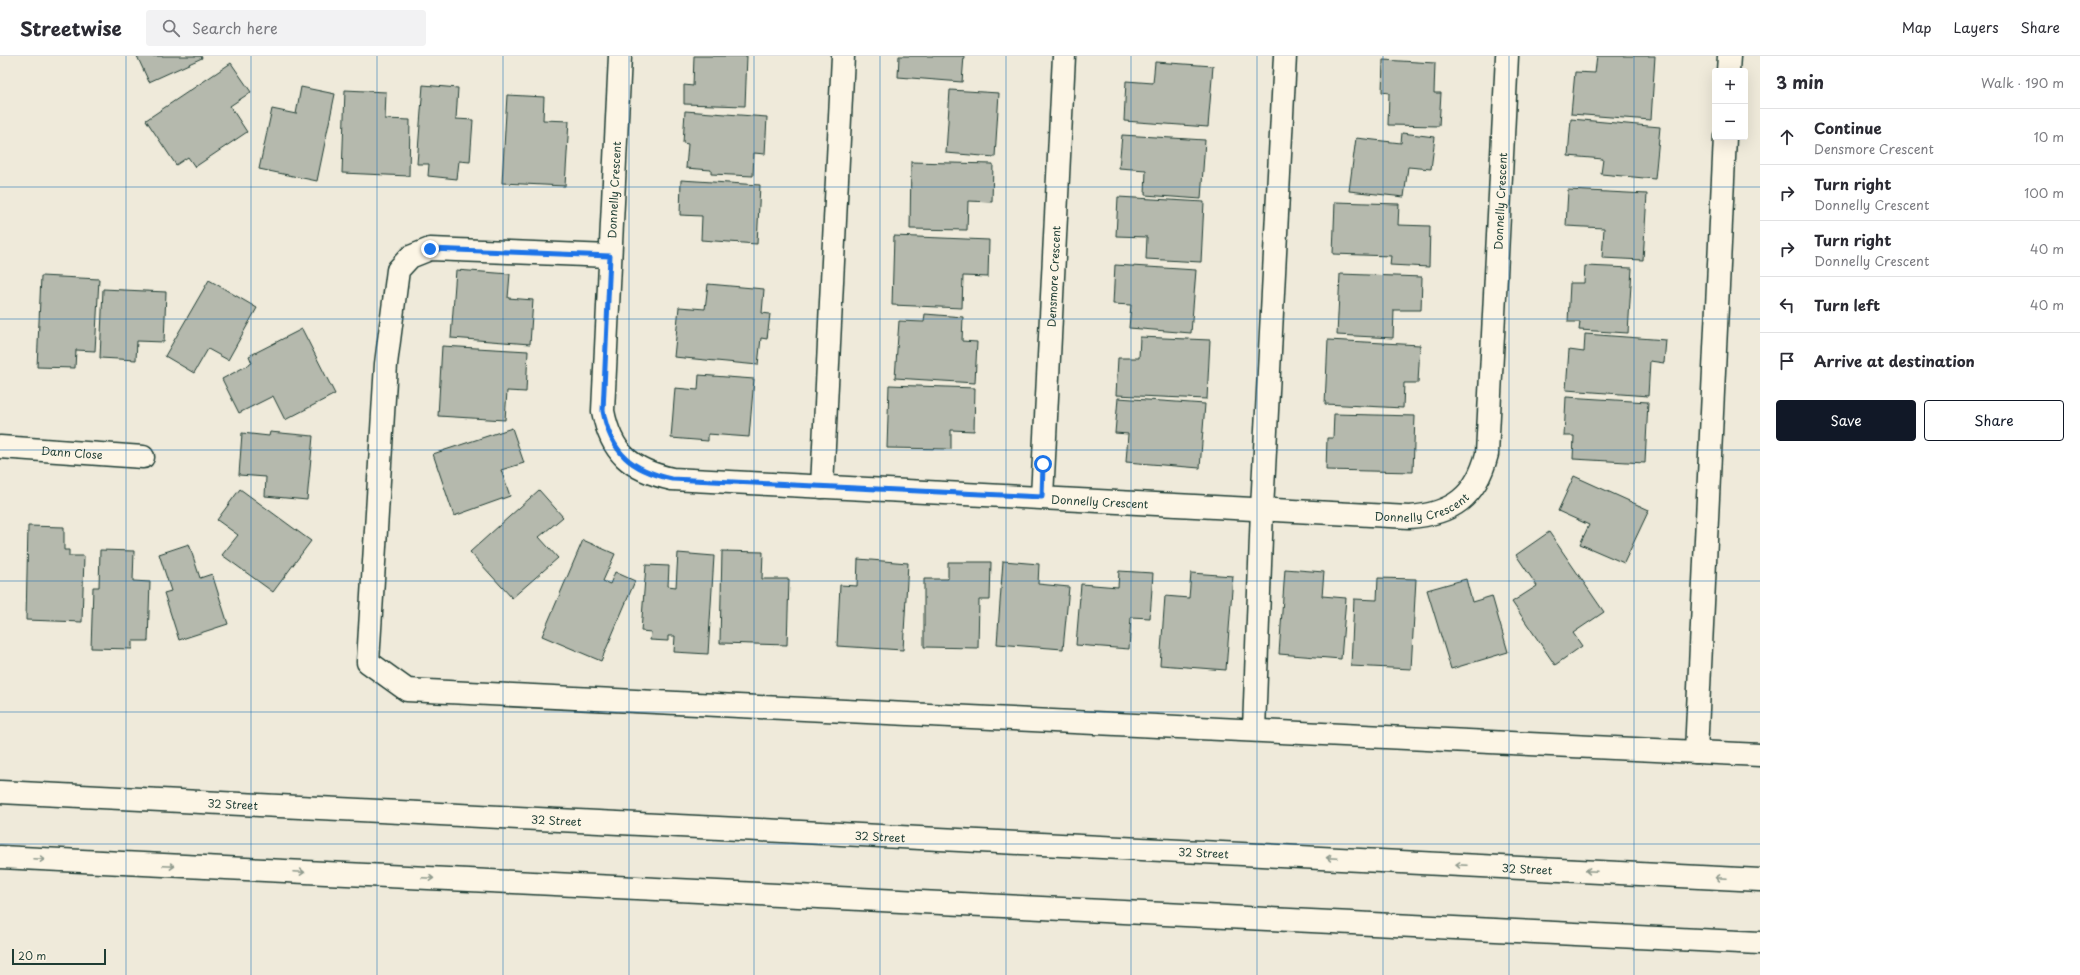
<!DOCTYPE html>
<meta charset="utf-8">
<style>
:root{--surface:#fff;--page:#f2f2f3;--text:#2b2b33;--muted:#7c7c81;--line:#e1e1e2;--accent:#111827}
body{margin:0;font-family:"Playpen Sans",sans-serif;background:var(--page);color:var(--text)}
.controls{position:absolute;right:12px;top:12px;display:grid;overflow:hidden;border-radius:4px;box-shadow:0 4px 16px #0002}
.controls button{width:36px;height:36px;display:grid;place-items:center;padding:0;border:0;border-bottom:1px solid var(--line);background:var(--surface);color:var(--text);font:20px sans-serif}
.scale{position:absolute;left:12px;bottom:10px;width:94px;box-sizing:border-box;padding-left:4px;border:2px solid #1f3d34;border-top:0;font-size:11px;line-height:14px;white-space:nowrap;color:#1f3d34;-webkit-text-stroke:3px #fcf5e5;paint-order:stroke}
.stop{position:absolute;width:12px;height:12px;margin:-9px;border:3px solid #1a73e8;border-radius:50%;background:#fff}
.stop.end{background:#1a73e8;border-color:#fff;box-shadow:0 1px 4px #0008}
.list{margin:0;padding:0;list-style:none}
h2{display:flex;justify-content:space-between;align-items:center;height:52px;margin:0;padding:0 16px;font-size:17px}
h2 small{font-size:13px;font-weight:400;color:var(--muted)}
.list li{display:grid;grid-template-columns:26px 1fr auto;gap:12px;align-items:center;box-sizing:border-box;height:56px;padding:0 16px;border-top:1px solid var(--line)}
.list b{display:block;font-size:15px;white-space:nowrap}
.list p{margin:0;font-size:13px;white-space:nowrap;color:var(--muted)}
.list em{font-size:13px;font-style:normal;color:var(--muted)}
.actions{display:flex;gap:8px;padding:12px 16px}
.actions a{flex:1;padding:9px 0;border:1px solid var(--accent);border-radius:4px;text-align:center;font-size:14px;color:var(--accent)}
.actions .main{background:var(--accent);color:#fff}
.icon{flex:none;width:22px;height:22px;fill:none;stroke:currentColor;stroke-width:2;stroke-linecap:round;stroke-linejoin:round}
.map{position:relative;flex:none;width:1760px;height:919px;overflow:hidden}
header{display:flex;align-items:center;gap:24px;box-sizing:border-box;height:56px;padding:0 20px;background:var(--surface);border-bottom:1px solid var(--line)}
header strong{font-size:19px}
nav{display:flex;gap:22px;margin-inline-start:auto;font-size:14px}
.search{width:280px;height:36px;background:var(--page);display:flex;align-items:center;gap:10px;box-sizing:border-box;padding:0 14px;border-radius:4px;color:var(--muted);font-size:15px}
main{display:flex}
aside{flex:1;background:var(--surface)}
.map>svg:first-child{display:block}
</style>
<header>
<strong>Streetwise</strong>
<div class="search"><svg class="icon" aria-label="search" viewBox="0 0 24 24"><circle cx="10" cy="10" r="6"/><path d="M15 15l6 6"/></svg>Search here</div>
<nav><a>Map</a><a>Layers</a><a>Share</a></nav>
</header>
<main>
<div class="map">
<svg width="1760" height="919" viewBox="0 0 1760 919">
<rect width="100%" height="100%" fill="#efeada"/>
<filter id="ink" filterUnits="userSpaceOnUse"><feTurbulence type="fractalNoise" baseFrequency=".025" numOctaves="2"/><feDisplacementMap in="SourceGraphic" scale="8" xChannelSelector="R" yChannelSelector="G"/><feConvolveMatrix kernelMatrix="1 2 1 2 8 2 1 2 1" color-interpolation-filters="sRGB"/></filter>
<g filter="url(#ink)">
<path fill="#b5b9ad" stroke="#1f3d34" d="M 137,0 L 201,0 L 202,2 L 149,26 Z
M 694,0 L 747,0 L 745,50 L 684,48 L 684,29 L 693,30 Z
M 899,0 L 964,0 L 962,26 L 898,21 Z
M 1597,0 L 1655,0 L 1651,64 L 1571,58 L 1575,16 L 1595,17 Z
M 1383,4 L 1435,7 L 1434,37 L 1441,37 L 1439,70 L 1388,69 L 1389,37 L 1382,36 Z
M 1155,6 L 1213,10 L 1208,71 L 1124,65 L 1126,25 L 1153,27 Z
M 231,7 L 251,36 L 230,50 L 247,76 L 195,111 L 188,101 L 176,109 L 146,64 Z
M 423,29 L 458,32 L 456,63 L 473,64 L 470,106 L 459,105 L 457,123 L 428,120 L 429,108 L 417,108 Z
M 301,31 L 335,38 L 317,125 L 259,113 L 272,53 L 296,58 Z
M 345,34 L 386,36 L 385,63 L 410,64 L 409,120 L 342,117 Z
M 950,34 L 999,37 L 995,101 L 946,97 Z
M 507,39 L 544,41 L 543,64 L 569,65 L 565,130 L 502,127 Z
M 685,55 L 767,61 L 765,98 L 754,97 L 753,120 L 711,118 L 711,114 L 686,112 L 688,88 L 683,87 Z
M 1571,63 L 1660,71 L 1655,123 L 1601,118 L 1603,103 L 1568,100 Z
M 1402,77 L 1435,81 L 1431,113 L 1408,111 L 1404,141 L 1349,135 L 1356,82 L 1401,87 Z
M 1122,79 L 1205,84 L 1201,143 L 1145,139 L 1146,114 L 1119,112 Z
M 911,106 L 993,108 L 992,146 L 968,145 L 967,174 L 910,173 Z
M 681,124 L 760,129 L 757,188 L 701,184 L 702,160 L 680,159 Z
M 1568,134 L 1647,138 L 1643,204 L 1602,202 L 1604,172 L 1566,170 Z
M 1118,141 L 1204,146 L 1201,206 L 1146,203 L 1147,181 L 1116,180 Z
M 1335,146 L 1399,148 L 1398,169 L 1430,170 L 1429,211 L 1390,209 L 1391,200 L 1333,198 Z
M 894,180 L 989,184 L 988,221 L 963,220 L 962,252 L 892,249 Z
M 1115,209 L 1196,214 L 1191,277 L 1129,272 L 1131,249 L 1113,248 Z
M 1585,210 L 1632,212 L 1628,277 L 1579,274 L 1580,266 L 1568,266 L 1570,227 L 1584,227 Z
M 456,214 L 510,218 L 508,242 L 533,244 L 530,288 L 451,282 Z
M 1340,218 L 1422,221 L 1421,254 L 1394,254 L 1393,282 L 1337,279 Z
M 41,220 L 99,223 L 95,295 L 76,294 L 75,312 L 37,311 Z
M 209,224 L 257,252 L 228,304 L 208,293 L 194,317 L 165,300 Z
M 708,228 L 764,233 L 762,257 L 770,258 L 767,283 L 761,282 L 758,309 L 674,301 L 679,251 L 705,253 Z
M 103,233 L 166,236 L 164,286 L 137,285 L 136,304 L 100,302 Z
M 925,258 L 963,261 L 962,285 L 977,286 L 975,327 L 895,322 L 899,265 L 924,266 Z
M 302,273 L 335,338 L 285,364 L 273,340 L 239,357 L 222,323 L 252,307 L 249,300 Z
M 1585,278 L 1666,284 L 1664,307 L 1650,305 L 1648,340 L 1566,334 L 1569,294 L 1584,296 Z
M 1140,281 L 1210,284 L 1207,343 L 1116,339 L 1118,302 L 1139,302 Z
M 1328,284 L 1420,289 L 1418,327 L 1404,327 L 1403,352 L 1325,348 Z
M 442,290 L 528,295 L 526,336 L 507,335 L 505,364 L 438,360 Z
M 699,319 L 754,323 L 749,381 L 708,378 L 708,385 L 671,382 L 675,332 L 698,334 Z
M 889,329 L 975,332 L 974,375 L 951,374 L 951,393 L 887,392 Z
M 1566,341 L 1648,346 L 1645,407 L 1573,403 L 1574,380 L 1564,380 Z
M 1118,342 L 1205,348 L 1200,412 L 1126,406 L 1128,378 L 1115,377 Z
M 1334,358 L 1415,360 L 1413,416 L 1326,414 L 1327,382 L 1333,382 Z
M 512,372 L 524,407 L 501,414 L 510,440 L 454,460 L 433,398 Z
M 270,376 L 313,380 L 307,444 L 265,440 L 266,421 L 239,419 L 242,377 L 269,380 Z
M 1574,420 L 1649,454 L 1624,507 L 1580,488 L 1589,469 L 1558,455 Z
M 240,433 L 311,485 L 273,536 L 222,499 L 238,479 L 217,464 Z
M 539,434 L 563,461 L 539,481 L 558,502 L 512,542 L 470,496 Z
M 28,470 L 64,471 L 64,494 L 69,494 L 69,500 L 84,500 L 82,566 L 26,564 Z
M 1549,476 L 1604,556 L 1573,577 L 1582,590 L 1555,609 L 1512,546 L 1537,530 L 1516,499 Z
M 583,484 L 615,498 L 603,525 L 610,528 L 615,516 L 635,525 L 601,605 L 542,580 Z
M 189,488 L 200,522 L 212,518 L 228,568 L 179,584 L 164,537 L 171,535 L 159,498 Z
M 100,494 L 134,495 L 133,525 L 150,526 L 148,585 L 132,585 L 132,593 L 91,592 L 93,531 L 99,531 Z
M 722,495 L 763,496 L 762,523 L 789,523 L 787,589 L 720,587 Z
M 678,497 L 714,500 L 708,598 L 674,596 L 675,580 L 668,580 L 668,585 L 650,584 L 651,576 L 641,575 L 646,509 L 669,510 L 668,530 L 676,531 Z
M 858,503 L 908,507 L 903,594 L 837,590 L 840,529 L 857,530 Z
M 1003,505 L 1039,508 L 1038,528 L 1069,531 L 1063,593 L 997,588 Z
M 948,506 L 991,506 L 990,544 L 979,544 L 978,592 L 924,591 L 924,523 L 948,523 Z
M 1285,513 L 1324,516 L 1322,540 L 1346,542 L 1341,603 L 1279,598 Z
M 1119,515 L 1153,517 L 1150,562 L 1131,561 L 1129,593 L 1076,589 L 1081,528 L 1118,531 Z
M 1191,517 L 1233,520 L 1226,614 L 1160,609 L 1165,540 L 1189,542 Z
M 1378,522 L 1416,523 L 1411,613 L 1351,610 L 1354,543 L 1377,544 Z
M 1466,523 L 1472,546 L 1492,540 L 1508,596 L 1451,613 L 1427,534 Z"/>
<g fill="none" stroke-linecap="round" stroke-linejoin="round">
<g stroke="#1f3d34" stroke-width="25">
<g id="minor">
<path id="s1" d="M 620,0 L 603,355 C 611,397 631,414 672,423 L 1409,461 C 1452,458 1476,441 1487,398 L 1507,0"/>
<path d="M 1728,15 L 1729,0"/>
<path d="M 610,200 L 430,193 L 410,201 L 398,214 L 386,308 L 368,606 L 407,634 L 1760,699"/>
<path id="s2" d="M 0,391 L 143,401"/>
<path d="M 822,431 L 843,0"/>
<path id="s3" d="M 1042,441 L 1064,0"/>
<path d="M 1254,674 L 1262,453 L 1285,0"/>
<path d="M 1696,696 L 1725,81"/>
<path id="s4" d="M 0,736 L 1760,824"/>
<path d="M 0,801 L 1760,887"/>
</g>
</g>
<use href="#minor" stroke="#fcf5e5" stroke-width="22"/>
</g>
<defs><path id="oneway-shaft" d="M-6 0H5M1.5-3L5.5 0L1.5 3" fill="none" stroke-width="1.6" stroke-linecap="round" stroke-linejoin="round"/></defs>
<g stroke="#8e998c">
<use href="#oneway-shaft" transform="translate(1332 802) rotate(-177)"/>
<use href="#oneway-shaft" transform="translate(39 803) rotate(3)"/>
<use href="#oneway-shaft" transform="translate(1461 809) rotate(-177)"/>
<use href="#oneway-shaft" transform="translate(169 810) rotate(3)"/>
<use href="#oneway-shaft" transform="translate(1591 815) rotate(-177)"/>
<use href="#oneway-shaft" transform="translate(299 816) rotate(3)"/>
<use href="#oneway-shaft" transform="translate(428 822) rotate(3)"/>
<use href="#oneway-shaft" transform="translate(1721 822) rotate(-177)"/>
</g>
</g>
<g fill="none" stroke-linecap="round" stroke-linejoin="round" filter="url(#ink)">
<path stroke="#1a73e8" stroke-width="5" d="M 430,193 L 610,200 L 603,355 C 611,397 631,414 672,423 L 1042,441 L 1043,408"/>
</g>
<path fill="none" stroke="#1f6fb2" stroke-width="1" stroke-opacity="0.55" d="M 126,0 L 126,919M 251,0 L 251,919M 377,0 L 377,919M 503,0 L 503,919M 629,0 L 629,919M 754,0 L 754,919M 880,0 L 880,919M 1006,0 L 1006,919M 1131,0 L 1131,919M 1257,0 L 1257,919M 1383,0 L 1383,919M 1509,0 L 1509,919M 1634,0 L 1634,919M 0,131 L 1760,131M 0,263 L 1760,263M 0,394 L 1760,394M 0,525 L 1760,525M 0,656 L 1760,656M 0,788 L 1760,788"/>
<g text-anchor="middle" dominant-baseline="central" stroke-width="4" stroke-linejoin="round" paint-order="stroke">
<g font-size="11" fill="#1f3d34" stroke="#fcf5e5">
<text transform="translate(614 134) rotate(-87)">Donnelly Crescent</text>
<text stroke="none"><textPath href="#s1" startOffset="1560">Donnelly Crescent</textPath></text>
<text stroke="none"><textPath href="#s3" startOffset="221">Densmore Crescent</textPath></text>
<text stroke="none"><textPath href="#s2" startOffset="72">Dann Close</textPath></text>
<text stroke="none"><textPath href="#s1" startOffset="888">Donnelly Crescent</textPath></text>
<text stroke="none"><textPath href="#s1" startOffset="1212">Donnelly Crescent</textPath></text>
<text stroke="none"><textPath href="#s4" startOffset="233">32 Street</textPath></text>
<text stroke="none"><textPath href="#s4" startOffset="557">32 Street</textPath></text>
<text stroke="none"><textPath href="#s4" startOffset="881">32 Street</textPath></text>
<text stroke="none"><textPath href="#s4" startOffset="1205">32 Street</textPath></text>
<text stroke="none"><textPath href="#s4" startOffset="1529">32 Street</textPath></text>
</g>
</g>
</svg>
<div class="controls">
<button>+</button>
<button>−</button>
</div>
<div class="scale">20 m</div>
<div class="stop" style="left:1043px;top:408px"></div>
<div class="stop end" style="left:430px;top:193px"></div>
</div>
<aside>
<h2>3 min<small>Walk · 190 m</small></h2>
<ul class="list">
<li><svg class="icon" aria-label="ahead" viewBox="0 0 24 24"><path d="M12 20V5M6 11l6-6 6 6"/></svg><div><b>Continue</b><p>Densmore Crescent</p></div><em>10 m</em></li>
<li><svg class="icon" aria-label="right" viewBox="0 0 24 24"><path d="M7 20v-9h11M14 6l5 5-5 5"/></svg><div><b>Turn right</b><p>Donnelly Crescent</p></div><em>100 m</em></li>
<li><svg class="icon" aria-label="right" viewBox="0 0 24 24"><path d="M7 20v-9h11M14 6l5 5-5 5"/></svg><div><b>Turn right</b><p>Donnelly Crescent</p></div><em>40 m</em></li>
<li><svg class="icon" aria-label="left" viewBox="0 0 24 24"><path d="M17 20v-9H6M10 6l-5 5 5 5"/></svg><div><b>Turn left</b></div><em>40 m</em></li>
<li><svg class="icon" aria-label="arrive" viewBox="0 0 24 24"><path d="M6 21V4h12l-3 4 3 4H6"/></svg><div><b>Arrive at destination</b></div></li>
</ul>
<div class="actions"><a class="main">Save</a><a>Share</a></div>
</aside>
</main>
